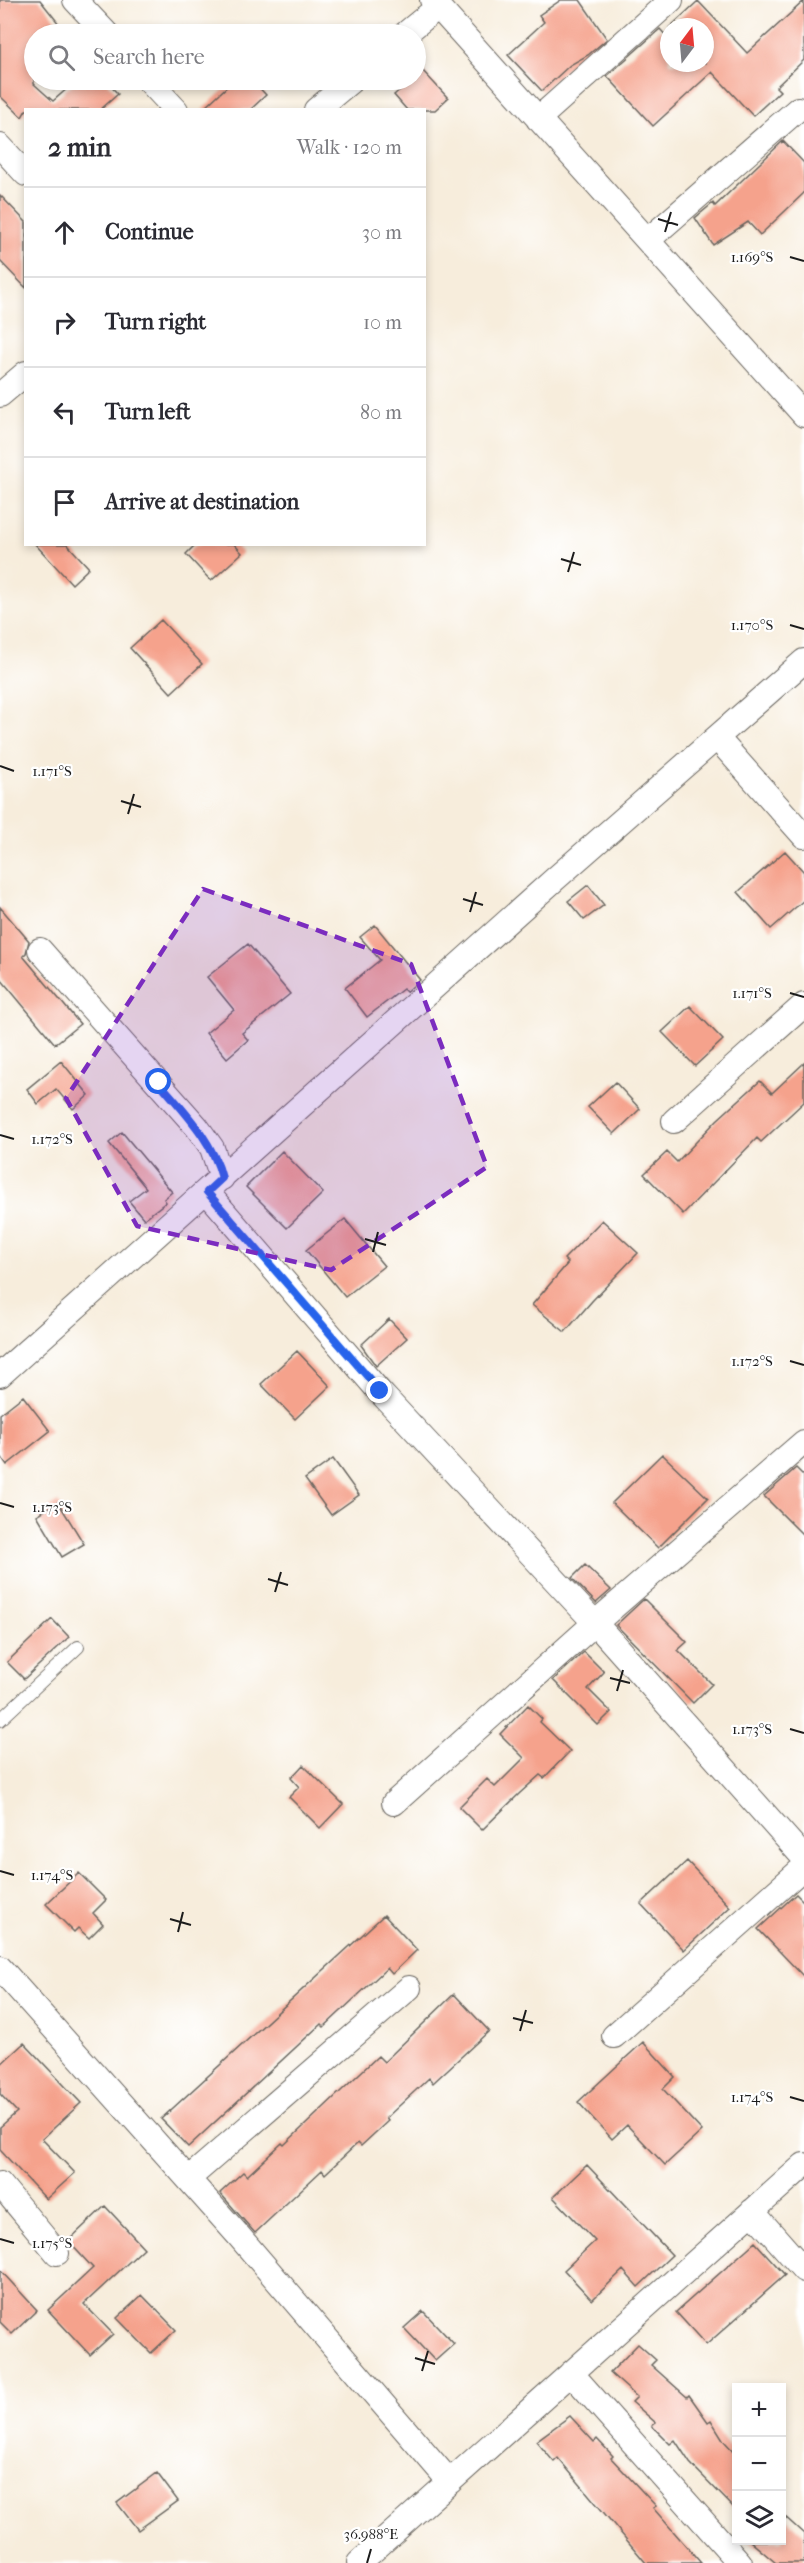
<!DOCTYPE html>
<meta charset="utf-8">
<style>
:root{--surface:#fff;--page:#f2f2f3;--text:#2b2b33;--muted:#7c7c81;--line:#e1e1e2}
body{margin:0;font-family:"IM FELL French Canon",serif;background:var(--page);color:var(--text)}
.controls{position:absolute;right:18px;bottom:18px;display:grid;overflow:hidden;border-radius:0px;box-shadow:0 3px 9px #0003}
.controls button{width:54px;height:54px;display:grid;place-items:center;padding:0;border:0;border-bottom:2px solid var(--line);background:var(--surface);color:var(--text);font:30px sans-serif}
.compass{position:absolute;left:660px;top:18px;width:54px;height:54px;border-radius:50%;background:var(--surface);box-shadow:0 3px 9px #0003;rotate:16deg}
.stop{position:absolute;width:18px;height:18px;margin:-14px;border:4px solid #2563eb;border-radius:50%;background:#fff}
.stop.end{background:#2563eb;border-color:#fff;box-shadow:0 2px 6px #0008}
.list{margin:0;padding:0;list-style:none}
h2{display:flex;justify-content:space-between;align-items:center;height:78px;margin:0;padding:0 24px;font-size:26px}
h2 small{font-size:20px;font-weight:400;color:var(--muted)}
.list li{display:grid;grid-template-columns:39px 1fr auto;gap:18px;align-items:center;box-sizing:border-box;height:90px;padding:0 24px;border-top:2px solid var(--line)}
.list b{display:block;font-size:22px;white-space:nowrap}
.list em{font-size:20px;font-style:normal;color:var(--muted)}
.icon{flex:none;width:33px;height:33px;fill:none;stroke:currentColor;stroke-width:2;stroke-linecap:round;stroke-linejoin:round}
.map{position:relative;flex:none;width:804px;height:2563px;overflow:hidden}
.search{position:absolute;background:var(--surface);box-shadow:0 3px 9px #0003;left:24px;top:24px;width:402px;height:66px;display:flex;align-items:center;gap:15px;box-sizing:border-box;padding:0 21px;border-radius:33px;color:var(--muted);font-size:22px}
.panel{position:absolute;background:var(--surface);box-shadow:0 3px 9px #0003;left:24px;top:108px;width:402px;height:438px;border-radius:0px}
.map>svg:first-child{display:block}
</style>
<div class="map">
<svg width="804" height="2563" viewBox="0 0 804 2563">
<rect width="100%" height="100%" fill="#fff"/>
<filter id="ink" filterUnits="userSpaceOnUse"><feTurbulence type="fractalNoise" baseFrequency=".0167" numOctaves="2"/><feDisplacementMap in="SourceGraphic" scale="12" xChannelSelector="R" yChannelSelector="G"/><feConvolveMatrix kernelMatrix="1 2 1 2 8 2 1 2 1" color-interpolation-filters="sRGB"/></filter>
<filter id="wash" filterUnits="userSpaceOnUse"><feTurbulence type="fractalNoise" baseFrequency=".008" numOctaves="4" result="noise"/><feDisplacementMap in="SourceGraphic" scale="24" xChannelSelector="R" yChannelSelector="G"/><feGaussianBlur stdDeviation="1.35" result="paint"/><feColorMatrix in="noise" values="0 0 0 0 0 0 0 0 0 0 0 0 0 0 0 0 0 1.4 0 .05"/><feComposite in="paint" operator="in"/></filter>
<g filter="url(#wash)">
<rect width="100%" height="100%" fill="#f7eddc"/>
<g id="blocks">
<path fill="#f5a28c" d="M 0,0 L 40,0 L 67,34 L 34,34 L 34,84 L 53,101 L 77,80 L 105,80 L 118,94 L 100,110 L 26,110 L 22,117 L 0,96 Z
M 561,0 L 580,0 L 607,39 L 588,55 L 570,65 L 542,91 L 508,55 L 544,22 L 539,15 Z
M 698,1 L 747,53 L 804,1 L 804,60 L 776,87 L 780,91 L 753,116 L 712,72 L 653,126 L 607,76 L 660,29 L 669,39 L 669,63 L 705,63 L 705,27 L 670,27 Z
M 422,70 L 448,98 L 435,110 L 407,110 L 394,95 L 411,80 L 416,80 L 416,76 Z
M 234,80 L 252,80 L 266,95 L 250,110 L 202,110 Z
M 783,141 L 804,163 L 804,193 L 760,235 L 748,222 L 713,245 L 695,218 L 713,203 L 715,206 Z
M 0,195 L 26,222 L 26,288 L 0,261 Z
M 35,544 L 67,544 L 89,568 L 72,584 Z
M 196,544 L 234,544 L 242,553 L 211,581 L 186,554 Z
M 161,620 L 202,664 L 171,693 L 130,648 Z
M 785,851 L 804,872 L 804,900 L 771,929 L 738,892 Z
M 588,885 L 604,905 L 584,920 L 568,901 Z
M 0,907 L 29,941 L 26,953 L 23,956 L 80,1024 L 55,1044 L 0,978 Z
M 375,925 L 420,980 L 406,992 L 403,989 L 367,1017 L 345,988 L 380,960 L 360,937 Z
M 248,944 L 290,994 L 242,1033 L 248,1040 L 227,1058 L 206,1033 L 234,1010 L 207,977 Z
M 690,1006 L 723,1040 L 695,1066 L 662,1032 Z
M 61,1061 L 89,1095 L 73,1109 L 56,1089 L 38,1104 L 27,1089 Z
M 804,1063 L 804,1102 L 761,1142 L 757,1138 L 683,1214 L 644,1174 L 667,1152 L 677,1162 L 717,1120 L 760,1081 L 772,1093 Z
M 615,1082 L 640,1109 L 614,1134 L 588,1107 Z
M 122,1132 L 172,1192 L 164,1199 L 166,1202 L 144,1219 L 129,1201 L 146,1188 L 109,1143 Z
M 282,1151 L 323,1193 L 287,1228 L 246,1187 Z
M 345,1219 L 384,1266 L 345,1297 L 306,1250 Z
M 602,1220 L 638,1253 L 592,1301 L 565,1332 L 532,1305 L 568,1263 L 564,1259 Z
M 389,1319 L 407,1338 L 376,1366 L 361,1345 Z
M 297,1351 L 330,1386 L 295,1419 L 261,1384 Z
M 23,1396 L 50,1431 L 7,1465 L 0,1455 L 0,1414 Z
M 662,1454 L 708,1498 L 658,1548 L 612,1503 Z
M 333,1459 L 359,1495 L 331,1515 L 305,1479 Z
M 796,1468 L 804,1476 L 804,1536 L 764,1496 Z
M 58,1502 L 84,1544 L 62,1557 L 37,1515 Z
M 585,1565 L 611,1590 L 596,1603 L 572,1578 Z
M 644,1599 L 687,1642 L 678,1650 L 712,1684 L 693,1703 L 616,1625 Z
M 52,1619 L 69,1637 L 24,1679 L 7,1662 Z
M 584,1652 L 604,1672 L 588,1689 L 611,1712 L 598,1725 L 553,1680 Z
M 528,1705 L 542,1719 L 540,1722 L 570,1751 L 544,1778 L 540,1775 L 520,1793 L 482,1830 L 459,1807 L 487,1779 L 495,1787 L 524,1758 L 500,1734 Z
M 303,1765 L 343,1804 L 320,1828 L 289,1797 L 299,1787 L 291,1778 Z
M 687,1861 L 730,1907 L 684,1950 L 641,1904 Z
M 79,1873 L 106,1900 L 93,1913 L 103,1924 L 89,1938 L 78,1928 L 74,1932 L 46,1904 Z
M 796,1894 L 804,1902 L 804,1977 L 758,1929 Z
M 384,1915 L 417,1950 L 392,1974 L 387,1968 L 324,2027 L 321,2024 L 188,2147 L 161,2119 Z
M 454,1994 L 489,2031 L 433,2083 L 429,2078 L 386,2118 L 388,2121 L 361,2146 L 358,2143 L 325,2174 L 322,2170 L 255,2233 L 220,2193 L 243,2172 L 247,2176 L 282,2143 L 284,2145 L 378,2056 L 384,2062 Z
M 643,2042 L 675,2077 L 663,2089 L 702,2131 L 665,2165 L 627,2125 L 612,2139 L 578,2102 Z
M 24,2043 L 81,2103 L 42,2139 L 75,2173 L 46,2199 L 0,2150 L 0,2127 L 17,2112 L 0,2094 L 0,2065 Z
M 587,2165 L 672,2255 L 638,2287 L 623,2270 L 592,2300 L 564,2270 L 595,2241 L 553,2197 Z
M 105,2206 L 144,2248 L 84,2304 L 113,2334 L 90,2355 L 48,2310 L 93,2268 L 68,2241 Z
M 755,2242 L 785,2275 L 706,2345 L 676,2312 Z
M 0,2270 L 37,2310 L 12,2334 L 0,2322 Z
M 142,2295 L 176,2330 L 151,2353 L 117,2318 Z
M 423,2311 L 454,2344 L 435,2361 L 404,2328 Z
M 638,2344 L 656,2360 L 651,2365 L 687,2397 L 689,2395 L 708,2422 L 711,2420 L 724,2441 L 736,2454 L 736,2510 L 690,2463 L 675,2440 L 670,2444 L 652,2426 L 656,2423 L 632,2402 L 637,2397 L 610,2373 Z
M 570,2416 L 594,2442 L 597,2439 L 613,2456 L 611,2458 L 656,2506 L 653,2508 L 701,2563 L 646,2563 L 558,2458 L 554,2462 L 536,2441 Z
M 157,2473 L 178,2501 L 138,2530 L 117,2503 Z
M 782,2514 L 804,2534 L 804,2563 L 776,2563 L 750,2541 L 782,2541 Z"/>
</g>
</g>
<g filter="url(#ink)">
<use href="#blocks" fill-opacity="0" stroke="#69655f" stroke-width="1.5"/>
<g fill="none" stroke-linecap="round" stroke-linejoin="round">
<g stroke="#69655f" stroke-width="14">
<path id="service" d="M 0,1720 L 78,1647"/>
</g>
<g stroke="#69655f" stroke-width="26">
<path id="minor" d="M 75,0 L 107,34
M 432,0 L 804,415
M 405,34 L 438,7
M 148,80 L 176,110
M 316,110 L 352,80
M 538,119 L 671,0
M 0,146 L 26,174
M 648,240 L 798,109
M 0,395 L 26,373
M 717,738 L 804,836
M 40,950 L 197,1127 L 212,1148 L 222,1178
M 674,1121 L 804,1005
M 207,1192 L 379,1391 L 595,1623 L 804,1858
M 0,1375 L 555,879 L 804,661
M 394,1803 L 595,1623 L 804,1442
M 0,1968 L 238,2235 L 450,2482
M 614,2036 L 804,1867
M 188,2179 L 409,1988
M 0,2184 L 57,2253
M 752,2211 L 804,2270
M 571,2373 L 740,2563
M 359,2563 L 804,2165"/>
</g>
<use href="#service" stroke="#fff" stroke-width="12"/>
<use href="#minor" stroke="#fff" stroke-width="24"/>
</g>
</g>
<g fill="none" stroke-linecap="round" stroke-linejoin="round" filter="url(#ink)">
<path stroke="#2563eb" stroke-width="8" d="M 159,1082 C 184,1112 212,1139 222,1178 L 207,1192 L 380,1391"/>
</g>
<path fill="#7b2cbf" fill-opacity="0.2" stroke="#7b2cbf" stroke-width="4.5" stroke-dasharray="12 8" stroke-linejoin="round" d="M 203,889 L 411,964 L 487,1167 L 331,1270 L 137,1226 L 66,1098 Z"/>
<path fill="none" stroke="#1c1c1c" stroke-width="2" d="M 658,219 L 678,225M 665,232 L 671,212M 790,257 L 804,261M 561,559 L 581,565M 568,572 L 574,552M 790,625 L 804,629M 0,766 L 14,771M 121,801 L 141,807M 128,814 L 134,794M 463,899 L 483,905M 470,912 L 476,892M 790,993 L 804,997M 0,1135 L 14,1139M 365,1239 L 386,1245M 373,1252 L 378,1232M 790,1361 L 804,1365M 0,1503 L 14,1507M 268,1579 L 288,1585M 275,1592 L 281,1572M 610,1678 L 630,1683M 617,1691 L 623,1670M 790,1729 L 804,1733M 0,1871 L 14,1875M 170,1919 L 191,1925M 178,1932 L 183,1912M 513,2018 L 533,2023M 520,2031 L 526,2010M 790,2097 L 804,2101M 0,2239 L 14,2243M 415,2358 L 435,2364M 422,2371 L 428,2351M 367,2563 L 371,2549"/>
<g font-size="15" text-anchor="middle" fill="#1c1c1c" stroke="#fff" stroke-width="4.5" stroke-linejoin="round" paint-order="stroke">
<text x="752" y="262">1.169°S</text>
<text x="752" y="630">1.170°S</text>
<text x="52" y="776">1.171°S</text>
<text x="752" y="998">1.171°S</text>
<text x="52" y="1144">1.172°S</text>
<text x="752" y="1366">1.172°S</text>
<text x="52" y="1512">1.173°S</text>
<text x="752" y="1734">1.173°S</text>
<text x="52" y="1880">1.174°S</text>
<text x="752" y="2102">1.174°S</text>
<text x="52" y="2248">1.175°S</text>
<text x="371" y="2539">36.988°E</text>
</g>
</svg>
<div class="controls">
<button>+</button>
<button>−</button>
<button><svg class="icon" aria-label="layers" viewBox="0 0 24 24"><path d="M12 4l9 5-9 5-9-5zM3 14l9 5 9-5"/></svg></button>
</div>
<svg class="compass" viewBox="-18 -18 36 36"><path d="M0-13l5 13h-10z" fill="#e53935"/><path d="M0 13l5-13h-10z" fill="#7c7c81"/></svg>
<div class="stop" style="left:159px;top:1082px"></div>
<div class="stop end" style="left:380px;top:1391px"></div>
<div class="search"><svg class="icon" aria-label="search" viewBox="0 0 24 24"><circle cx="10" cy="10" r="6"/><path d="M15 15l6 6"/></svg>Search here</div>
<section class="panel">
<h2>2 min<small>Walk · 120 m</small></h2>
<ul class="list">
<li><svg class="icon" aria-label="ahead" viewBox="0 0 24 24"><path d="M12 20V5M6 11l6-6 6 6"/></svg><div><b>Continue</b></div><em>30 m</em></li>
<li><svg class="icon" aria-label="right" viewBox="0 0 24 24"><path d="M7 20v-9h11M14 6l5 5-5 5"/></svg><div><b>Turn right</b></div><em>10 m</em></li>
<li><svg class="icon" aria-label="left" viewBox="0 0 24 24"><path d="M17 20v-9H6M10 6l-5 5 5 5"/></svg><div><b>Turn left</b></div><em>80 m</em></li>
<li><svg class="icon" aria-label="arrive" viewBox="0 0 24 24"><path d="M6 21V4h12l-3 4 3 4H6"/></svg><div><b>Arrive at destination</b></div></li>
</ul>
</section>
</div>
